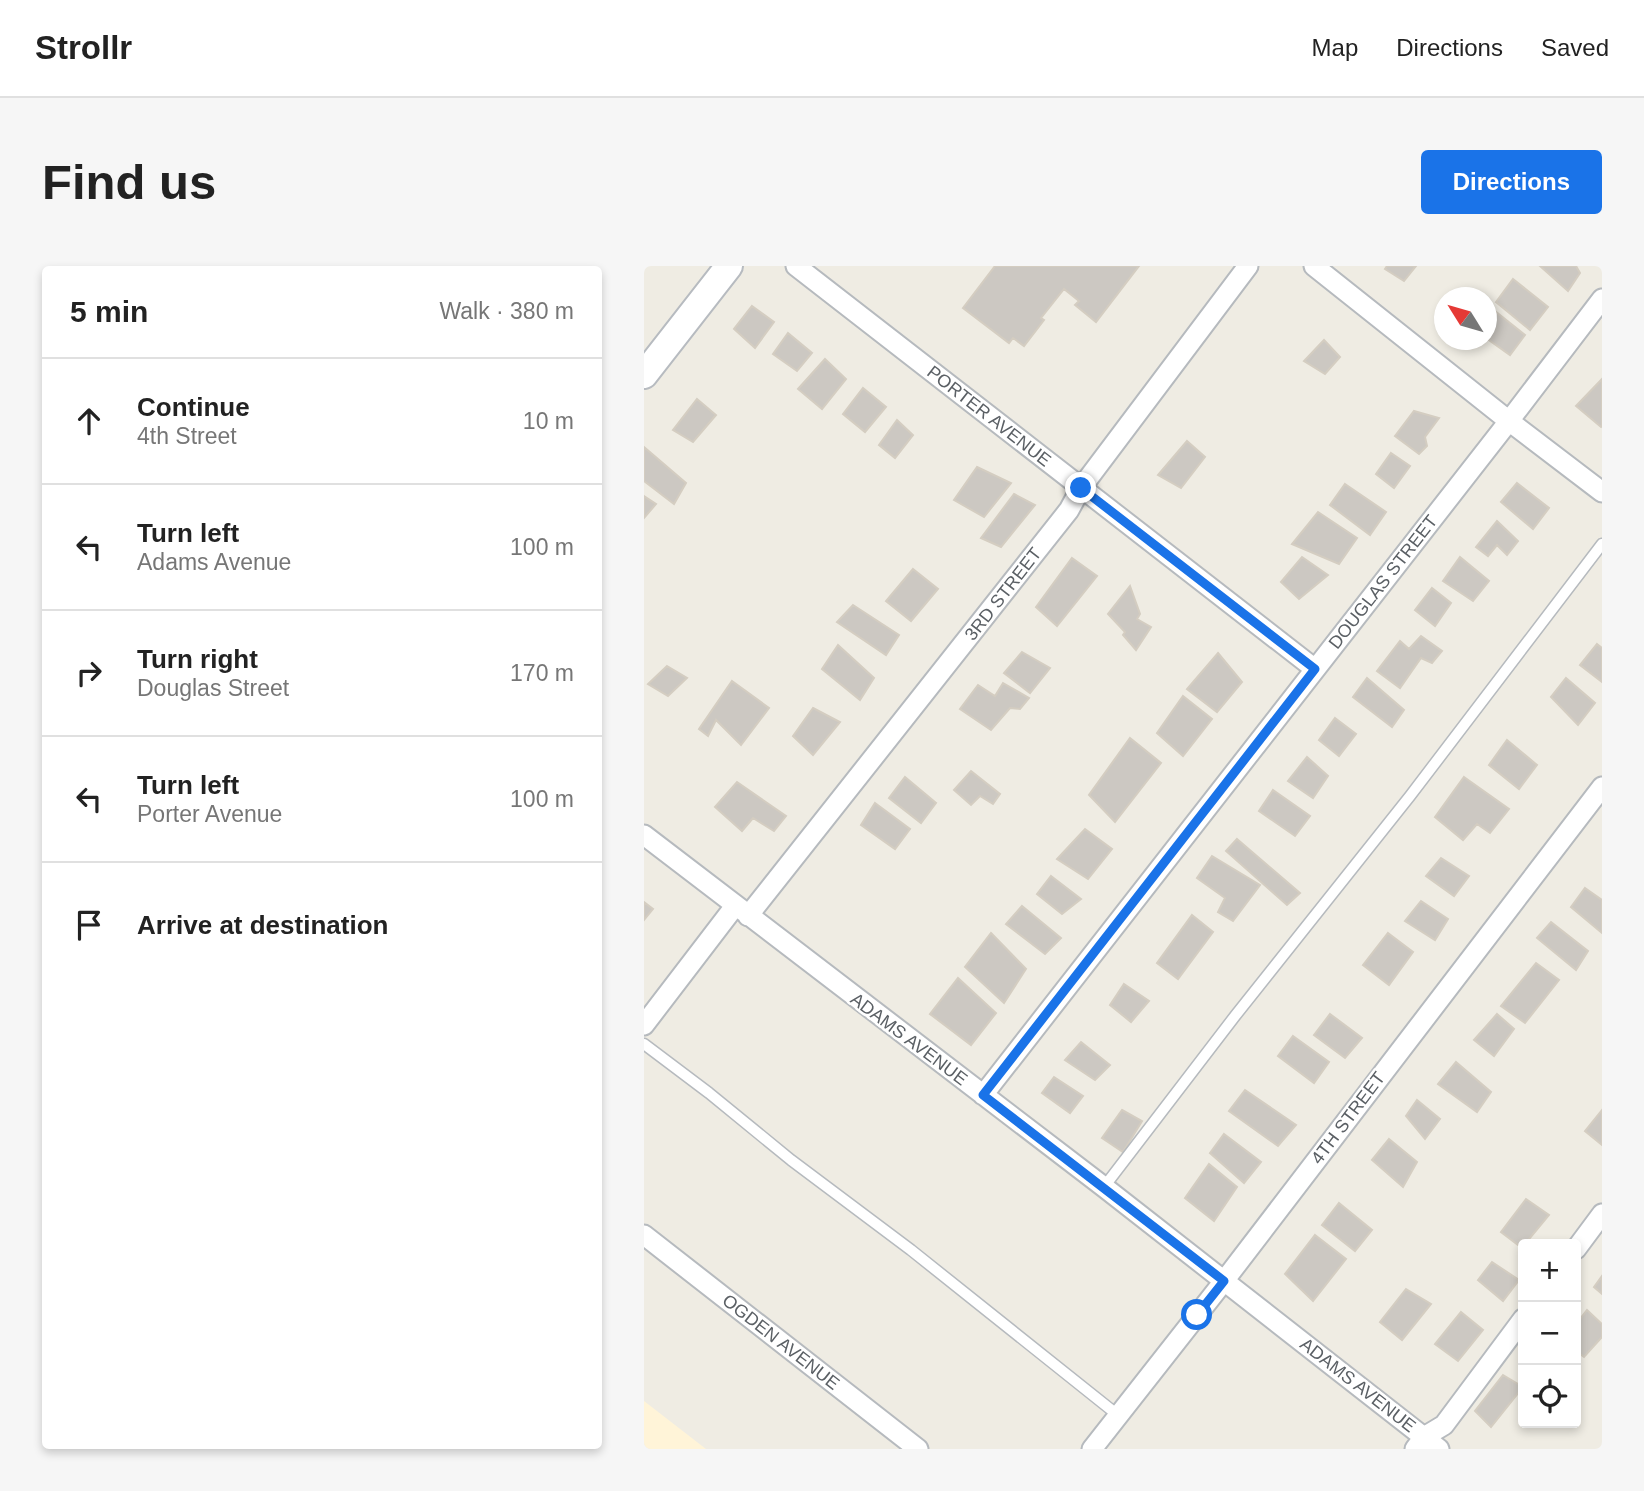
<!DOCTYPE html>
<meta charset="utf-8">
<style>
:root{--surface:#fff;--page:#f6f6f6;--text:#222;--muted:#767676;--line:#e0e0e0;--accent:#1a73e8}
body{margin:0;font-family:Arial,sans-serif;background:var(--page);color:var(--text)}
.controls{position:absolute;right:21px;bottom:21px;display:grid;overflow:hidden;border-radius:7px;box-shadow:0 4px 10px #0003}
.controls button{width:63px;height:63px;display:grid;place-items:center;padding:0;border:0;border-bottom:2px solid var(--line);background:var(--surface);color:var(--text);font:35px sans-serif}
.compass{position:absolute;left:790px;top:21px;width:63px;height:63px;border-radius:50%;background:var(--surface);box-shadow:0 4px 10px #0003;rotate:307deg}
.stop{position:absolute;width:21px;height:21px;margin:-16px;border:5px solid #1a73e8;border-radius:50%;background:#fff}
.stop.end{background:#1a73e8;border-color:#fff;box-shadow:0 2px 7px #0008}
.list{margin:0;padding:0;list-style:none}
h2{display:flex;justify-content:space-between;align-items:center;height:91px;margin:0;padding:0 28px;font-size:30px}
h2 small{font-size:23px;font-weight:400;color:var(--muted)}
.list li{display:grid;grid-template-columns:46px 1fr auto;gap:21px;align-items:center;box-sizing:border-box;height:126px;padding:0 28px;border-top:2px solid var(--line)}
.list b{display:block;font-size:26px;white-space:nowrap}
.list p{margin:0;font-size:23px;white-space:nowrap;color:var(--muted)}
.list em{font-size:23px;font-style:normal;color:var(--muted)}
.icon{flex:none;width:38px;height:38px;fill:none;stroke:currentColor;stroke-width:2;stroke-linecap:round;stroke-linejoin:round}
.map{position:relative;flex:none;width:958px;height:1183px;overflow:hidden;border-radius:7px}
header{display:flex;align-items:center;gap:42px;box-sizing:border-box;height:98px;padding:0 35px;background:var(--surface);border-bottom:2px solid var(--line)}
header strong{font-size:33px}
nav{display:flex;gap:38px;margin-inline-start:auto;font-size:24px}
.intro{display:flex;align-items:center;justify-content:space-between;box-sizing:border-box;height:168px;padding:0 42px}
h1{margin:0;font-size:49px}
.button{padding:18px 32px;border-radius:7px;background:var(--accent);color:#fff;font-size:24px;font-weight:700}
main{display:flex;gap:42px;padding:0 42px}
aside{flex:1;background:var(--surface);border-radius:7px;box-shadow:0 4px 10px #0003}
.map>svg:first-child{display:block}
</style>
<header>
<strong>Strollr</strong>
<nav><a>Map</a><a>Directions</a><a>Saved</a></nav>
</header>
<div class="intro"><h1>Find us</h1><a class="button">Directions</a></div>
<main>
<aside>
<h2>5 min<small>Walk · 380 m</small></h2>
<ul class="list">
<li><svg class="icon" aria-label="ahead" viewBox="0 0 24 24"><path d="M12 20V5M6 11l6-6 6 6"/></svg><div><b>Continue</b><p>4th Street</p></div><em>10 m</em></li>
<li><svg class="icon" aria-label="left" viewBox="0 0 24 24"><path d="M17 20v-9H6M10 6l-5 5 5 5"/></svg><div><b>Turn left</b><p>Adams Avenue</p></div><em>100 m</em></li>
<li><svg class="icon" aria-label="right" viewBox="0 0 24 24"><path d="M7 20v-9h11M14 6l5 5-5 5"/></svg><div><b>Turn right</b><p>Douglas Street</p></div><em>170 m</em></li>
<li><svg class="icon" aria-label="left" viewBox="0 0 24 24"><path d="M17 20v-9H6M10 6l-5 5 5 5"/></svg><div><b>Turn left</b><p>Porter Avenue</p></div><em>100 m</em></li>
<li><svg class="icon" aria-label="arrive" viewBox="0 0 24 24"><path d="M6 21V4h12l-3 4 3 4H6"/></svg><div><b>Arrive at destination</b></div></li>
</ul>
</aside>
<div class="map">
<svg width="958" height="1183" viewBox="0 0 958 1183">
<rect width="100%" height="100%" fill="#efece3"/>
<path fill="#fff4d8" d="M 0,1135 L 62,1183 L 0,1183 Z"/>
<path fill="#ccc8c2" stroke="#d4cdc1" stroke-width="2" d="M 351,0 L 495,0 L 452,56 L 431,39 L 435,35 L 420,23 L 397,52 L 400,54 L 380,80 L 369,72 L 365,77 L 319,42 Z
M 743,0 L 772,0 L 760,15 L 741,3 Z
M 896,0 L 932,0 L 936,7 L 924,25 Z
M 869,13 L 904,41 L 886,64 L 852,36 Z
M 108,40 L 130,56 L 111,82 L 90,63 Z
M 846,41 L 881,69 L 866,89 L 842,72 L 842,45 Z
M 144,67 L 168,87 L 153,105 L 129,88 Z
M 680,74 L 696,91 L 681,108 L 660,95 Z
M 181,93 L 202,113 L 178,143 L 154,123 Z
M 958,113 L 958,160 L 957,161 L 932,140 Z
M 219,122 L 242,141 L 221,166 L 199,148 Z
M 53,133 L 72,149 L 49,176 L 29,164 Z
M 770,145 L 795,152 L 781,171 L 783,180 L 775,188 L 751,170 Z
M 253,154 L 269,169 L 251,192 L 235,179 Z
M 543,175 L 561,191 L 537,222 L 514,209 Z
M 0,181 L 42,217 L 30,238 L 0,215 Z
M 747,187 L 766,200 L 750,222 L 732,208 Z
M 333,201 L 367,217 L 340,251 L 310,234 Z
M 873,217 L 905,242 L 889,263 L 857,236 Z
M 701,218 L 742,246 L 726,269 L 686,239 Z
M 370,228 L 391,239 L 357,281 L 337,272 Z
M 0,230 L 12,238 L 0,252 Z
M 674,246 L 713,272 L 695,298 L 648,278 Z
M 853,255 L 874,275 L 863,289 L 853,279 L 844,290 L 832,281 Z
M 658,291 L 684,309 L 655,333 L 637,316 Z
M 816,291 L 845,315 L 829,335 L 799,315 Z
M 428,292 L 453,310 L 413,360 L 392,341 Z
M 269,303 L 294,323 L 267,355 L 242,335 Z
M 486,320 L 496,348 L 493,353 L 507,361 L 492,384 L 479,369 L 481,366 L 464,348 Z
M 788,322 L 807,337 L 791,360 L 771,344 Z
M 209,339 L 255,369 L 242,389 L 193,356 Z
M 777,370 L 798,385 L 788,397 L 777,392 L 756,422 L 733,405 L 756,375 L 765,383 Z
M 953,378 L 958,382 L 958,416 L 936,399 Z
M 194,379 L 230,412 L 216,434 L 178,403 Z
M 378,386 L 406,402 L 386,427 L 360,407 Z
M 574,387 L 598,416 L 573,446 L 543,423 Z
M 23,400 L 43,412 L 24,430 L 4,418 Z
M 723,412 L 760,444 L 748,461 L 709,431 Z
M 922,412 L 951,437 L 934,459 L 907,431 Z
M 88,415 L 125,442 L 97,479 L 72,454 L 64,470 L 55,463 Z
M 359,417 L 385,432 L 376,443 L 366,442 L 347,464 L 316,443 L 334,419 L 351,430 Z
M 539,430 L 568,453 L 539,490 L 513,467 Z
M 169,442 L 196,456 L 169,489 L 149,470 Z
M 691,452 L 712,468 L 695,490 L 675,474 Z
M 486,472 L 517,497 L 471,556 L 445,529 Z
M 863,474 L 893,499 L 875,523 L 845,499 Z
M 663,491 L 684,510 L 669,532 L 644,515 Z
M 327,505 L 356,528 L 349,538 L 336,530 L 327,539 L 310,524 Z
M 261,511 L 292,537 L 277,557 L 245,532 Z
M 820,511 L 865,543 L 846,567 L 833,558 L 819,574 L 791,551 Z
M 93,516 L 142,550 L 130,565 L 109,552 L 98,565 L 71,541 Z
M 629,524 L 666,550 L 651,570 L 615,545 Z
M 231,537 L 266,563 L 251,583 L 217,559 Z
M 441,563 L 468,583 L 444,613 L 413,593 Z
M 593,573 L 656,627 L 643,639 L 582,585 Z
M 568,590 L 616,619 L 589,655 L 574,646 L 581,632 L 553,612 Z
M 797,592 L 825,610 L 810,630 L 782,610 Z
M 407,610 L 437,633 L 418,648 L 393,628 Z
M 941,622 L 958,634 L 958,667 L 927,641 Z
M 777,635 L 804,653 L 791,674 L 761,655 Z
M 0,636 L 9,643 L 0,654 Z
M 378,640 L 417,672 L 401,688 L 362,658 Z
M 548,649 L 569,666 L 534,713 L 513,697 Z
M 907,656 L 944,685 L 932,704 L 893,672 Z
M 347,667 L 382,703 L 360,737 L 321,701 Z
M 744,667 L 769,686 L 745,719 L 719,699 Z
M 892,697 L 915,714 L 881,757 L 857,740 Z
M 314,712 L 352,747 L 327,779 L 286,748 Z
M 480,718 L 505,735 L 487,756 L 466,739 Z
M 686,748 L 718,772 L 701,792 L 670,769 Z
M 853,748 L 870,763 L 850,790 L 830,774 Z
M 649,770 L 685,796 L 670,817 L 634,790 Z
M 437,776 L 466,799 L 451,814 L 421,794 Z
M 812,796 L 847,826 L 833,846 L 794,818 Z
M 410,811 L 439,830 L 426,847 L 398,827 Z
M 601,824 L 652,859 L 634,880 L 585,845 Z
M 773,834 L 796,853 L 781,873 L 762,850 Z
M 478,844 L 498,855 L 479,886 L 458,872 Z
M 958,844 L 958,879 L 941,865 Z
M 580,868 L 617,896 L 600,917 L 566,887 Z
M 745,873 L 773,896 L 759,921 L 728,894 Z
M 565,898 L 593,921 L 570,955 L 541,932 Z
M 882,933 L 905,949 L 881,978 L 879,978 L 878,982 L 857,966 Z
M 695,937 L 728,964 L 711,985 L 678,959 Z
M 671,969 L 702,993 L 669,1035 L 641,1008 Z
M 848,996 L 875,1014 L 859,1035 L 834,1014 Z
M 958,1010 L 958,1028 L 950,1021 Z
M 762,1023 L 787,1038 L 758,1074 L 736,1056 Z
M 943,1044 L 958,1058 L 958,1071 L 940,1091 L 932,1085 L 932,1058 Z
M 817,1046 L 839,1064 L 814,1095 L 791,1078 Z
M 859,1109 L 879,1121 L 847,1161 L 831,1145 Z"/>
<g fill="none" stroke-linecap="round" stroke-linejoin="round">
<g stroke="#b6babe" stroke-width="13">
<path id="service" d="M 0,778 L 65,827 L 147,894 L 267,984 L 475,1150
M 460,921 L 591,750 L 766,530 L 958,278"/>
</g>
<g stroke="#b6babe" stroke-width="23">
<path id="minor" d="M 152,0 L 671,403
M 670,0 L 865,155 L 958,226
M 0,569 L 460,921 L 795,1183
M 104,650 L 425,244 L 437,222 L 604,0
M 0,759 L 91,640
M 339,829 L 865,155 L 958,33
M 0,969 L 274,1183
M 932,983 L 958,948
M 448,1183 L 580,1015 L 958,521
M 771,1183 L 780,1171 L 800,1159 L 879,1053"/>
</g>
<g stroke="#b7bbc0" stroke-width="30">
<path id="secondary" d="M 0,109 L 85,0"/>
</g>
<use href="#service" stroke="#fff" stroke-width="10"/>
<use href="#minor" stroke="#fff" stroke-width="19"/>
<use href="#secondary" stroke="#fff" stroke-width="26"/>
</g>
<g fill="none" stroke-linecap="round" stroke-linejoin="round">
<path stroke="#1a73e8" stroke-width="9" d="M 437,222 L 671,403 L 339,829 L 580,1015 L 553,1049"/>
</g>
<g text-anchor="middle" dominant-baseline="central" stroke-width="5" stroke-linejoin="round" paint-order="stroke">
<g font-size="18" fill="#5b6065" stroke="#fff">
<text transform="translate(345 150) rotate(38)">PORTER AVENUE</text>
<text transform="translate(739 316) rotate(-52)">DOUGLAS STREET</text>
<text transform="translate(359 328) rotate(-52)">3RD STREET</text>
<text transform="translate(265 773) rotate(37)">ADAMS AVENUE</text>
<text transform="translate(704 852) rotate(-53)">4TH STREET</text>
<text transform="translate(137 1076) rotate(38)">OGDEN AVENUE</text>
<text transform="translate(714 1119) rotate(38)">ADAMS AVENUE</text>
</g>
</g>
</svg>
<div class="controls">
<button>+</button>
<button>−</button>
<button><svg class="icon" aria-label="locate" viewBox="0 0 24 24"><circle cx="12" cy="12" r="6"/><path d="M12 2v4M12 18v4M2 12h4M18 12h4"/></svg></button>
</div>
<svg class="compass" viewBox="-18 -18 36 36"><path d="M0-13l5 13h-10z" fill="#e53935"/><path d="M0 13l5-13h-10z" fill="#767676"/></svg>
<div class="stop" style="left:553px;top:1049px"></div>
<div class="stop end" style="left:437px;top:222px"></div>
</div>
</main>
